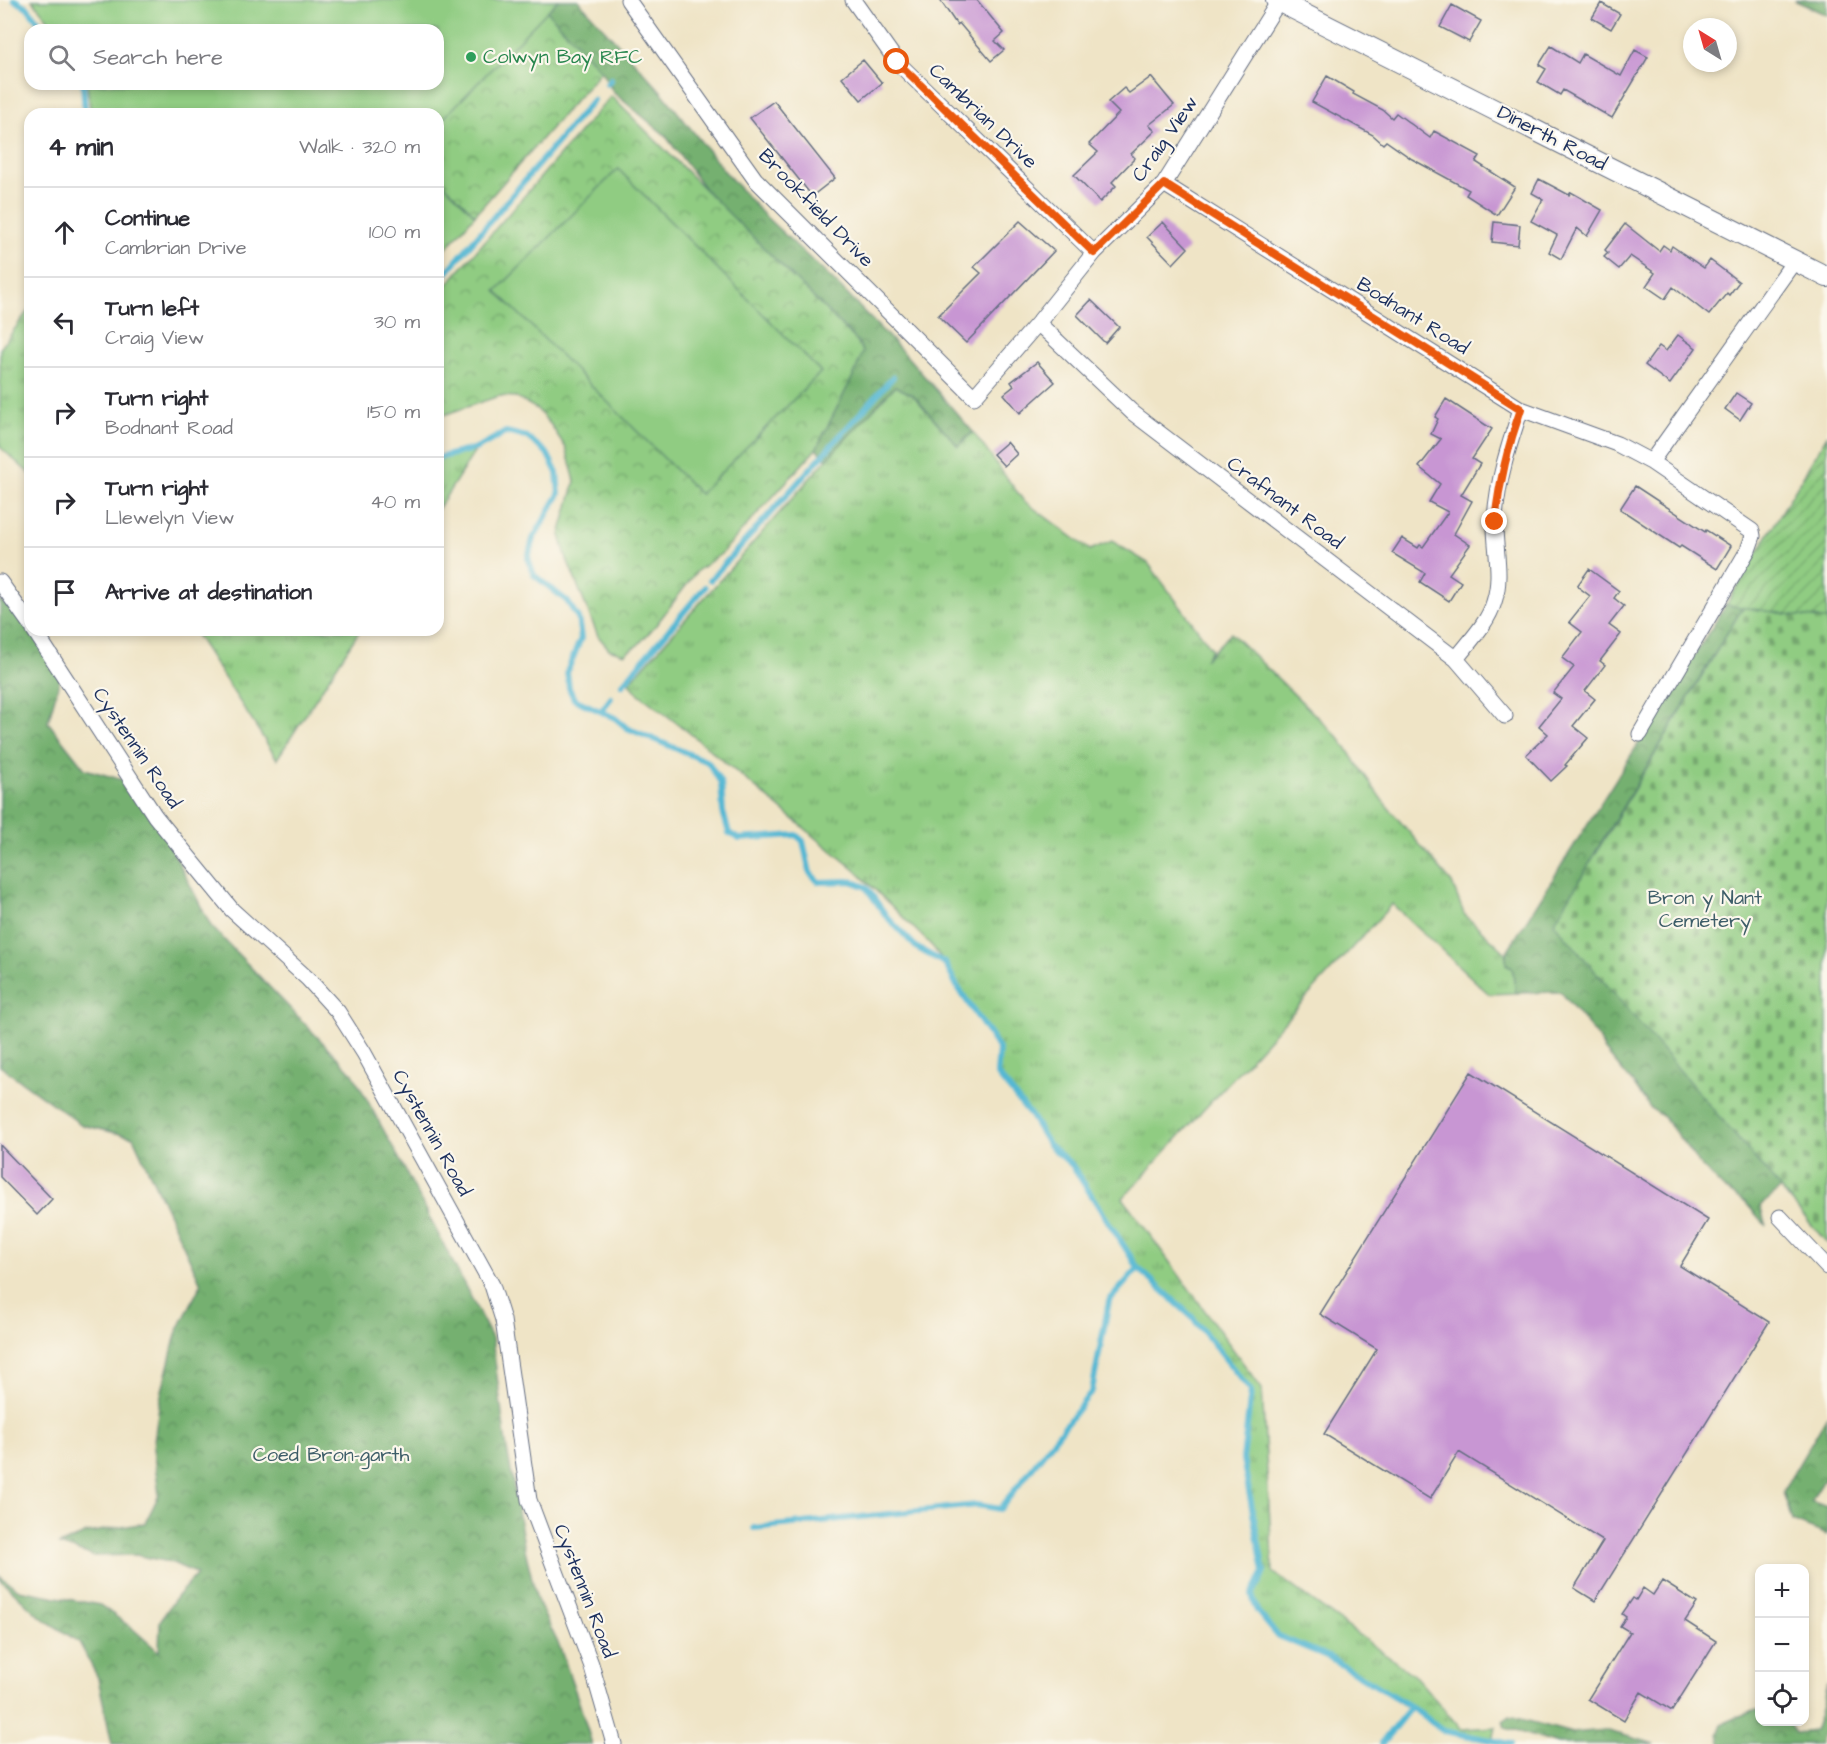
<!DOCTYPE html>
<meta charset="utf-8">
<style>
:root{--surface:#fff;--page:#f2f2f3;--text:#2b2b33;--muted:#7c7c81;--line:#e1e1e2}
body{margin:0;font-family:"Architects Daughter",sans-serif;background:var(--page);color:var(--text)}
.controls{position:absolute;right:18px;bottom:18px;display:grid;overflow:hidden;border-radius:12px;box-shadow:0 3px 9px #0003}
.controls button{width:54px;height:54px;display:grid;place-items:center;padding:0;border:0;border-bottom:2px solid var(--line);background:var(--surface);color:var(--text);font:30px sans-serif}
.compass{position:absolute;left:1683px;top:18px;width:54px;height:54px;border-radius:50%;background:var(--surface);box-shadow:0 3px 9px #0003;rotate:323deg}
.stop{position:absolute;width:18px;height:18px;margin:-14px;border:4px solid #ea580c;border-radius:50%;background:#fff}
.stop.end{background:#ea580c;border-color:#fff;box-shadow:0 2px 6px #0008}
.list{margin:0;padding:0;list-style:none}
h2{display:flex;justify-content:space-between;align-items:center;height:78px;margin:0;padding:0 24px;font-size:26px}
h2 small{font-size:20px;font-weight:400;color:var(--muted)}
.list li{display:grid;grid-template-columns:39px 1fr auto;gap:18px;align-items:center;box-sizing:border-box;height:90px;padding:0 24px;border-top:2px solid var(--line)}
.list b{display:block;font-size:22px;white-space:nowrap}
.list p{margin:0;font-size:20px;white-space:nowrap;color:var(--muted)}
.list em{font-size:20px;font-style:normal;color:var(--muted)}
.icon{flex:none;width:33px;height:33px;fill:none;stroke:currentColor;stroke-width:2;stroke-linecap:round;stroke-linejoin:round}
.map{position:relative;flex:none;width:1827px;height:1744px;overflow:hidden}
.search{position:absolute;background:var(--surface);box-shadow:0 3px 9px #0003;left:24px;top:24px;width:420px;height:66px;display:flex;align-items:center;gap:15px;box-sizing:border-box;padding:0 21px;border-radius:18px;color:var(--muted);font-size:22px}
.panel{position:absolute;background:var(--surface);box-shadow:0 3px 9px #0003;left:24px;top:108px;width:420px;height:528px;border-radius:18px}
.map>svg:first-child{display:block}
</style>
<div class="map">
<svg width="1827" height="1744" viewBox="0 0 1827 1744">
<defs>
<pattern id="grass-tufts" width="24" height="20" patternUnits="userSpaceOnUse" patternTransform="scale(1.5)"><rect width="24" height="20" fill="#90cc82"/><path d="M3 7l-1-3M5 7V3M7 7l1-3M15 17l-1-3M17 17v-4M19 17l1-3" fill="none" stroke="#75a66e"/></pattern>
<pattern id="forest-crowns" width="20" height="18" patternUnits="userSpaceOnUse" patternTransform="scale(1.5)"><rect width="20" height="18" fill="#74b070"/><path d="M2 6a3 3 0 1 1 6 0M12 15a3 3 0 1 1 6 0" fill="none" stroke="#5e905f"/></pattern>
<pattern id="cemetery-stones" width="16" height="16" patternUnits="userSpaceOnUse" patternTransform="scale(1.5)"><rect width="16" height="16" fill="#90cc82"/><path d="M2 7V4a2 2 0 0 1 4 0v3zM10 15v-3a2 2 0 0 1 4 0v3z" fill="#75a66e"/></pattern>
<pattern id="park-crowns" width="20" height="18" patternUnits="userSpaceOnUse" patternTransform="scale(1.5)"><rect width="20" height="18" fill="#90cc82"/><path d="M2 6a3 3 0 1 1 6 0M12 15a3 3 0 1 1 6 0" fill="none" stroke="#75a66e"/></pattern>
<pattern id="garden-furrows" width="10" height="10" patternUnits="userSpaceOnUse" patternTransform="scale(1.5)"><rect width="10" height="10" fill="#90cc82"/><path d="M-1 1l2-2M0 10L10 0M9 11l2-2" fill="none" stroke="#75a66e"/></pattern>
</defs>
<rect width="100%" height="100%" fill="#fbf7ec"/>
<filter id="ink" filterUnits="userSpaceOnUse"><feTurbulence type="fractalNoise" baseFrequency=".0167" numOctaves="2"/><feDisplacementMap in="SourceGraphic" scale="12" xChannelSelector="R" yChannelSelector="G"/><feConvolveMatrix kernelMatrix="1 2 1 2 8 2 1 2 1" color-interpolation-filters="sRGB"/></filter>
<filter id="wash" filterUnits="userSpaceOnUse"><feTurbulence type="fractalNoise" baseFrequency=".008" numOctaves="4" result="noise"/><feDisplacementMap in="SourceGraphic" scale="24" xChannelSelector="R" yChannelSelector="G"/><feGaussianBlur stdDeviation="1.35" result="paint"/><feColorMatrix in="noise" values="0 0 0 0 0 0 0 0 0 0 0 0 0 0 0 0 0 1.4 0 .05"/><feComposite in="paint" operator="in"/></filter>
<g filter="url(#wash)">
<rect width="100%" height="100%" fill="#efe4c6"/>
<path fill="url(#grass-tufts)" stroke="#567e70" stroke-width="1.5" d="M 30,308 L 30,474 L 0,447 L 0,349 Z
M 895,386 L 913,395 L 958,446 L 973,432 L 1023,500 L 1090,550 L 1112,541 L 1148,563 L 1212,649 L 1205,659 L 1231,633 L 1339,738 L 1382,800 L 1452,883 L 1464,914 L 1506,953 L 1506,964 L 1512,967 L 1516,993 L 1489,994 L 1392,904 L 1123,1198 L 1262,1389 L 1273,1572 L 1416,1677 L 1461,1729 L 1496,1727 L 1493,1741 L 1444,1731 L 1329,1657 L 1281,1637 L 1257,1611 L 1252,1595 L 1264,1572 L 1243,1459 L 1251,1391 L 1192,1317 L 1138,1268 L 1072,1165 L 1048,1144 L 1031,1116 L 997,1074 L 999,1049 L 945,963 L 932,946 L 855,870 L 687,731 L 639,694 L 629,683 L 827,459 Z
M 477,448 L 438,509 L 438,458 Z
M 193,630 L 360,630 L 277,759 Z"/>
<path fill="url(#forest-crowns)" stroke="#487067" stroke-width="1.5" d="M 558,0 L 578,0 L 660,90 L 726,173 L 764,215 L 841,288 L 904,353 L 973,432 L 958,446 L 913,395 L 895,386 L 827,459 L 816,449 L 854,374 L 863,352 L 857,341 L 708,193 L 665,135 L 614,93 L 601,71 L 547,11 Z
M 1794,0 L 1827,0 L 1827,15 Z
M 0,600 L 30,627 L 62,672 L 48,722 L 85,769 L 133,783 L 155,816 L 211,926 L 353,1074 L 401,1162 L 492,1338 L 505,1437 L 524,1545 L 537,1600 L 559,1645 L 578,1699 L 592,1744 L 112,1744 L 98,1678 L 79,1642 L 39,1616 L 0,1579 L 0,1576 L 19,1590 L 100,1605 L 132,1628 L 159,1652 L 160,1621 L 177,1596 L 197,1574 L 173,1563 L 136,1555 L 94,1556 L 59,1545 L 87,1533 L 145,1523 L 159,1495 L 153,1448 L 160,1399 L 176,1334 L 201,1284 L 133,1137 L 82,1125 L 0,1066 Z
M 1726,605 L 1743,607 L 1595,853 L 1790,1178 L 1775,1194 L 1760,1206 L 1766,1226 L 1745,1202 L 1724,1189 L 1700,1165 L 1664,1117 L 1650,1108 L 1635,1086 L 1604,1049 L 1600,1040 L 1561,992 L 1516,993 L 1512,967 L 1506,964 L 1506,953 Z
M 1827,1416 L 1827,1475 L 1811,1501 L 1827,1507 L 1827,1535 L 1792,1521 L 1783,1491 Z
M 1827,1685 L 1827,1724 L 1820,1744 L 1721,1744 L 1718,1734 L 1722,1724 L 1754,1710 L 1759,1710 L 1760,1722 L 1787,1722 L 1795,1733 L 1814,1731 L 1820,1714 Z
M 1510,1716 L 1572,1733 L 1605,1730 L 1655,1744 L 1558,1744 L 1505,1728 L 1503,1721 Z"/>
<path fill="url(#cemetery-stones)" stroke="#567e70" stroke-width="1.5" d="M 1743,607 L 1827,620 L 1827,1243 L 1554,923 Z"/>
<path fill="url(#park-crowns)" stroke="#567e70" stroke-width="1.5" d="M 547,11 L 601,71 L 475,215 L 438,178 L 438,124 Z
M 611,96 L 857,341 L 863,352 L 854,374 L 816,449 L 721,554 L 697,571 L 656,625 L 638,645 L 624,654 L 609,649 L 598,636 L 566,557 L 560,535 L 575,481 L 566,448 L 551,425 L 537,409 L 516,397 L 499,396 L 438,417 L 438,295 Z"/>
<path fill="url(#garden-furrows)" stroke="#567e70" stroke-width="1.5" d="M 1827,436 L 1827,620 L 1726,605 Z"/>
<path fill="#90cc82" stroke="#567e70" stroke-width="1.5" d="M 32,0 L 558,0 L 438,124 L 438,114 L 91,114 L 87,84 L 438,84 L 438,30 L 57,30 Z
M 618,169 L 821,372 L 700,494 L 496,291 Z
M 438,178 L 475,215 L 438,258 Z"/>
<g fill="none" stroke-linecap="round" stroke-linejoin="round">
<path stroke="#54b7d3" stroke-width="6" d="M 14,0 L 27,7 L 45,30
M 83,84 L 85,114
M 607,84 L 611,79
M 441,279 L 593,100
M 438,458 L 477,448 L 506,432 L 527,437 L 547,453 L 557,473 L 559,494 L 533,539 L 528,558 L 534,575 L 567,601 L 578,618 L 581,638 L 567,672 L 569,688 L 574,699 L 615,718 L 627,728 L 708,762 L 721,783 L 723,812 L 729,833 L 739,839 L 796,835 L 803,841 L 810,873 L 819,882 L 851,881 L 866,887 L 887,917 L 917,948 L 945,963 L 957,986 L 999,1049 L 997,1074 L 1031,1116 L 1048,1144 L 1072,1165 L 1138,1268 L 1192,1317 L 1251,1391 L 1243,1459 L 1264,1572 L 1252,1595 L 1257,1611 L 1278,1636 L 1329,1657 L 1411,1707 L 1444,1731 L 1511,1744
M 710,580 L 893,377
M 622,685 L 705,587
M 601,711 L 611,698
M 754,1528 L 977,1505 L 1000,1509 L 1092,1391 L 1109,1301 L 1138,1268
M 1381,1744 L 1411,1707"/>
</g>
<g id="blocks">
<path fill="#c896d3" d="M 940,0 L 977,0 L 1004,33 L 995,41 L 1004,50 L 991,61 L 959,23 L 957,25 Z
M 1601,3 L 1620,14 L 1611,29 L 1592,18 Z
M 1452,5 L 1481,21 L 1469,42 L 1440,27 Z
M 1551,46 L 1578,63 L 1583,54 L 1621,76 L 1635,50 L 1648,57 L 1612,118 L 1563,90 L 1560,95 L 1538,82 L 1546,69 L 1539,65 Z
M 863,60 L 882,83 L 861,100 L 842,77 Z
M 1327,76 L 1354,92 L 1353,94 L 1383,110 L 1392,118 L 1396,113 L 1430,138 L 1434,131 L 1480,156 L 1476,162 L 1515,187 L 1497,215 L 1466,195 L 1469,190 L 1412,159 L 1386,141 L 1383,144 L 1373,135 L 1312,102 Z
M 1151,77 L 1174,105 L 1149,125 L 1155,131 L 1131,154 L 1135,158 L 1112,182 L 1116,186 L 1100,202 L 1074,175 L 1098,152 L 1089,144 L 1119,113 L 1108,102 L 1124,88 L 1129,93 Z
M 774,101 L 835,178 L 812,196 L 750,118 Z
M 1539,179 L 1569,195 L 1571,192 L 1602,210 L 1587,236 L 1577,228 L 1561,259 L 1549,252 L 1557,235 L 1531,221 L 1543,199 L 1532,193 Z
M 1020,221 L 1054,251 L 966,343 L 938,316 L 981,273 L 974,267 Z
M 1163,222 L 1188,248 L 1173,264 L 1147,237 Z
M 1494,222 L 1520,225 L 1518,245 L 1492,242 Z
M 1625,224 L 1659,251 L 1663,245 L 1670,250 L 1672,246 L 1704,268 L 1710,260 L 1739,282 L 1729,295 L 1727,293 L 1709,315 L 1673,287 L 1665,299 L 1646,286 L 1655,273 L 1630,256 L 1619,269 L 1604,257 L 1608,253 L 1605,250 Z
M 1091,300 L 1119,327 L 1105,343 L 1077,315 Z
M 1678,335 L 1696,348 L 1670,384 L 1645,365 L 1659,346 L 1666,351 Z
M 1037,362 L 1055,382 L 1020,413 L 1004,394 L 1014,386 L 1011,382 Z
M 1736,393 L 1751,403 L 1740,420 L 1725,409 Z
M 1446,399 L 1492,429 L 1472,459 L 1480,464 L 1461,495 L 1472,501 L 1454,534 L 1470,545 L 1449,574 L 1461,582 L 1449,601 L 1420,582 L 1425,573 L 1392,553 L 1402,538 L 1418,548 L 1420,545 L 1423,547 L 1448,512 L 1429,502 L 1440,484 L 1419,467 L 1441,439 L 1431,434 L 1438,419 L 1435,417 Z
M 1007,442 L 1017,454 L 1004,466 L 993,454 Z
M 1635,486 L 1705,532 L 1706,530 L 1731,546 L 1717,569 L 1681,546 L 1679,548 L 1620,509 Z
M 1589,569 L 1619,591 L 1614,598 L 1624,606 L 1609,625 L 1621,634 L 1600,661 L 1605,665 L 1585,691 L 1595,699 L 1573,726 L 1588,738 L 1565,765 L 1567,766 L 1551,781 L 1526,755 L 1548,734 L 1539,726 L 1561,699 L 1553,693 L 1574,667 L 1562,658 L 1582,632 L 1569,622 L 1590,596 L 1577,586 Z
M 1471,1072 L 1708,1220 L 1680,1266 L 1769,1322 L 1595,1601 L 1574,1588 L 1603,1541 L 1459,1452 L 1430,1499 L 1324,1434 L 1377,1349 L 1320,1314 Z
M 0,1145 L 52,1199 L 37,1215 L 0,1177 Z
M 1662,1581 L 1697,1603 L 1685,1621 L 1716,1641 L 1672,1711 L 1641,1692 L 1624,1721 L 1588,1699 L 1630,1632 L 1620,1626 L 1626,1617 L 1622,1614 L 1633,1598 L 1636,1600 L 1643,1588 L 1653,1595 Z"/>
</g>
</g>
<g filter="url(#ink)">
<use href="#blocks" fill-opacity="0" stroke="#656e82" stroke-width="1.5"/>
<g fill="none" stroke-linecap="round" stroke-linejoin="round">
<g stroke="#656e82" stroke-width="17">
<path id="minor" d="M 628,0 L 755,179 L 974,397 L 1038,323 L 1094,253 L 1164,184 L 1279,1
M 853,0 L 897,62 L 1094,253
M 1164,184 L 1521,409 L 1617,444 L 1651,462 L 1752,531 L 1753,536 L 1748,550 L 1640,734
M 1038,323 L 1133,413 L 1456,659 L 1505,716
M 1651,462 L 1795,260
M 0,582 L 30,624
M 34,630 L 155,816 L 232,910 L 308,979 L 338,1012 L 364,1053 L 492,1285 L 503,1320 L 529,1500 L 591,1664 L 614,1744
M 1456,659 C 1469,642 1488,623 1494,602 C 1503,575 1494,547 1495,520 C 1497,481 1509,445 1521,409
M 1780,1217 L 1827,1267"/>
</g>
<g stroke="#656e82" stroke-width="22">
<path id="tertiary" d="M 1276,0 L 1827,277"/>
</g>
<use href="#minor" stroke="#fff" stroke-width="15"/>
<use href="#tertiary" stroke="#fff" stroke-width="20"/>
</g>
</g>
<g fill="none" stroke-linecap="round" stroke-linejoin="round" filter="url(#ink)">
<path stroke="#ea580c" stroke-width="8" d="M 897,62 L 1094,253 L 1164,184 L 1521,409 C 1508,446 1499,482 1495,522"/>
</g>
<circle fill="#2e9e5b" stroke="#fbf7ec" stroke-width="2" cx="471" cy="57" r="6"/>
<g text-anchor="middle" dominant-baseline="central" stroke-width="4.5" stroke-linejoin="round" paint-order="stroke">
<g font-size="20" fill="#27864d" stroke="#fbf7ec" text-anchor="start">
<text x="483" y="57">Colwyn Bay RFC</text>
</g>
<g font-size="20" fill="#1b2f5e" stroke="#fbf7ec">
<text transform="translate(983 116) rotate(44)">Cambrian Drive</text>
<text transform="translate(1552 138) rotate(27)">Dinerth Road</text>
<text transform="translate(1165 139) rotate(-55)">Craig View</text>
<text transform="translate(816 208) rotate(46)">Brookfield Drive</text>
<text transform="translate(1413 316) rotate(32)">Bodnant Road</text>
<text transform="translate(1285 503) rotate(37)">Crafnant Road</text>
<text transform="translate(137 748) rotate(56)">Cystennin Road</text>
<text transform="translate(432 1133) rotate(61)">Cystennin Road</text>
<text transform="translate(585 1591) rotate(69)">Cystennin Road</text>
</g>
<g font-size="20" fill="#3e5e69" stroke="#fbf7ec">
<text x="1705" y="898">Bron y Nant<tspan x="1705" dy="23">Cemetery</tspan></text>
<text x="331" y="1455">Coed Bron-garth</text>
</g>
</g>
</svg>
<div class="controls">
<button>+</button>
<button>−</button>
<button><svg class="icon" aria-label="locate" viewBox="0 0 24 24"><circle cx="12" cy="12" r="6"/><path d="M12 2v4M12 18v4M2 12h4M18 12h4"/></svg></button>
</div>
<svg class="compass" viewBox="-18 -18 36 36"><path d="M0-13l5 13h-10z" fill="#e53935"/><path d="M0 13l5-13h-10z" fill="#7c7c81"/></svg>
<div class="stop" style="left:897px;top:62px"></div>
<div class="stop end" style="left:1495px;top:522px"></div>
<div class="search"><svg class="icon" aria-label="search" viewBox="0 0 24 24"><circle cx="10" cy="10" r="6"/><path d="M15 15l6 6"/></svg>Search here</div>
<section class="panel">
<h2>4 min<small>Walk · 320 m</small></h2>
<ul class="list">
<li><svg class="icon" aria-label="ahead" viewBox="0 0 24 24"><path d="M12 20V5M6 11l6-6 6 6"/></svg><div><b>Continue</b><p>Cambrian Drive</p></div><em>100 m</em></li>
<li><svg class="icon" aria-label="left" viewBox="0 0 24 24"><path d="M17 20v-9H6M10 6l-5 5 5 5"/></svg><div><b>Turn left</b><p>Craig View</p></div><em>30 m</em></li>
<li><svg class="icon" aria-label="right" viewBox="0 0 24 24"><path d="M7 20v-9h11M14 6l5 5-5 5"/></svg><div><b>Turn right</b><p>Bodnant Road</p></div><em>150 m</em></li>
<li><svg class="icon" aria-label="right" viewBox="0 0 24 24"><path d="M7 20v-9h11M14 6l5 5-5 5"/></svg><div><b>Turn right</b><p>Llewelyn View</p></div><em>40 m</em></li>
<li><svg class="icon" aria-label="arrive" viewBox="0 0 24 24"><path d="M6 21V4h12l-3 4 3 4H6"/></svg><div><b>Arrive at destination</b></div></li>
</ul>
</section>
</div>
